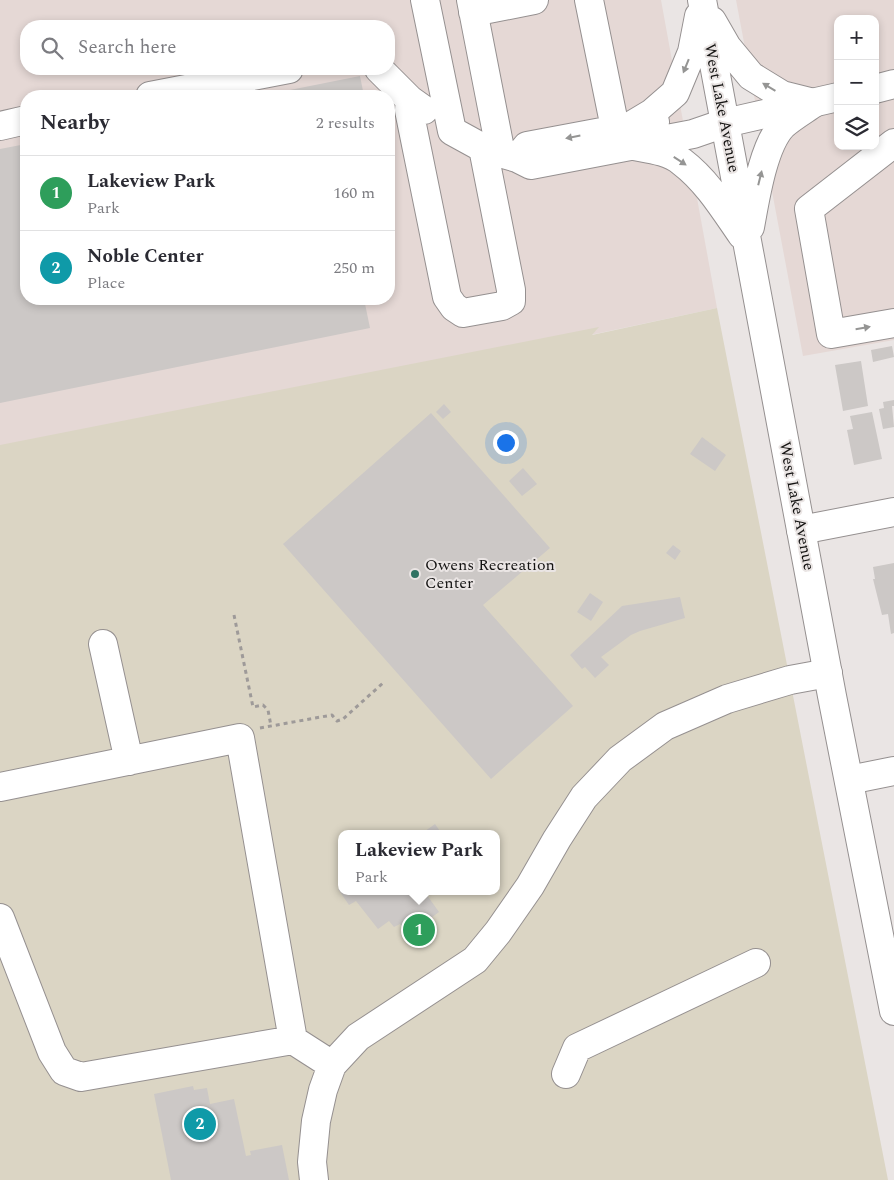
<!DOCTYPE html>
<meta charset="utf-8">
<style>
:root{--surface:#fff;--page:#f2f2f3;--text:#2b2b33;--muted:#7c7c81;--line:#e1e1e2;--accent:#b45309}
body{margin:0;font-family:Spectral,serif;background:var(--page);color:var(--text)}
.controls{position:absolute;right:15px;top:15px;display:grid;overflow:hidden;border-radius:10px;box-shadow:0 2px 8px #0003}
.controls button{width:45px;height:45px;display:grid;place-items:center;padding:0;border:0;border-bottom:1px solid var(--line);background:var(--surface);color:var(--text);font:25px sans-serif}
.you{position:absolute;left:505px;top:442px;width:18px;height:18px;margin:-12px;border:4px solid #fff;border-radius:50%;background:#1a73e8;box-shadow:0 0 0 8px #1a73e833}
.badge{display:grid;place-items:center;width:32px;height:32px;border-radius:50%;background:var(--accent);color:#fff;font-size:16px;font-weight:700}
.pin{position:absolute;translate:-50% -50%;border:2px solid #fff;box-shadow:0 1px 5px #0006}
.popup{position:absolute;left:338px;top:830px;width:162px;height:65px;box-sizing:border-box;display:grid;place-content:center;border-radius:10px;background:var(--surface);filter:drop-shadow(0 1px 4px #0005);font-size:16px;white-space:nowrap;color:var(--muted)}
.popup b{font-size:19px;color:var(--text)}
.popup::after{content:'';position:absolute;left:50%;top:100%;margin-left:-10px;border:10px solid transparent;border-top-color:var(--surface)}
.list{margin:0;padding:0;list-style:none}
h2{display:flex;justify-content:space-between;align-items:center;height:65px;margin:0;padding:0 20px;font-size:21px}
h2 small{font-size:16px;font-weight:400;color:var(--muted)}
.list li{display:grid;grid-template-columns:32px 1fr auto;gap:15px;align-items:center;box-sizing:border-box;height:75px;padding:0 20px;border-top:1px solid var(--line)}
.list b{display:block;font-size:19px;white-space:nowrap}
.list p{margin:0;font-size:16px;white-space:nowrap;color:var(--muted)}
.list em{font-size:16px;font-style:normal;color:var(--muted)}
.icon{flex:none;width:28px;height:28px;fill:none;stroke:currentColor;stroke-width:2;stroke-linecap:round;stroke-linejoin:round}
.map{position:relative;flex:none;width:894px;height:1180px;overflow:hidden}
.search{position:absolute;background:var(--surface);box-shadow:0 2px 8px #0003;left:20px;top:20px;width:375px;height:55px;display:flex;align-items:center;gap:12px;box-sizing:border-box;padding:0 18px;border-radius:20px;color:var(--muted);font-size:19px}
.panel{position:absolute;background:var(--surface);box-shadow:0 2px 8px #0003;left:20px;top:90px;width:375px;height:215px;border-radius:20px}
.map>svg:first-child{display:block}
</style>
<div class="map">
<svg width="894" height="1180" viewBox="0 0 894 1180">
<rect width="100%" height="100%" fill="#eae5e4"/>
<path fill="#e5d8d5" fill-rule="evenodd" d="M 0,0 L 661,0 L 717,308 L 0,461 ZM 26,26 L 389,26 L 389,69 L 26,69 ZM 26,96 L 389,96 L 389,299 L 26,299 Z
M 736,0 L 894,0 L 894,340 L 803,356 ZM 838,19 L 875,19 L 875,146 L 838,146 Z"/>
<path fill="#dbd5c4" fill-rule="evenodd" d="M 717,308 L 888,1180 L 0,1180 L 0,445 L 599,327 L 592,335 ZM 342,834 L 496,834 L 496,891 L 342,891 Z"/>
<path fill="#ccc8c6" d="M 360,76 L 364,96 L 266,96 L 265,95 Z
M 26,144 L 26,299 L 364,299 L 370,328 L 0,403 L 0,149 Z
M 892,346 L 894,357 L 873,362 L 871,350 Z
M 861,361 L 868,406 L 843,411 L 835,365 Z
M 894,400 L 894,406 L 892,406 L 894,427 L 883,429 L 879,409 L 884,408 L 883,402 Z
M 444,404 L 451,412 L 443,419 L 436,412 Z
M 872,412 L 882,459 L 854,465 L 847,430 L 853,429 L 850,416 Z
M 431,413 L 550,548 L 483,605 L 573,706 L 491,779 L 283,544 Z
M 702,437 L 726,455 L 715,471 L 690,454 Z
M 523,468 L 537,484 L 522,496 L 509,481 Z
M 673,545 L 681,551 L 675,560 L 666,553 Z
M 894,563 L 894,633 L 891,634 L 888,614 L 882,615 L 873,579 L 875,579 L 873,567 Z
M 590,593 L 603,602 L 591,621 L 577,612 Z
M 680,597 L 685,618 L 640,631 L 631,635 L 601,657 L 609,665 L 595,678 L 585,667 L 582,669 L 570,655 L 622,606 Z
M 435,824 L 442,834 L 421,834 Z
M 342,886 L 342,891 L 424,891 L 439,912 L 408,935 L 400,924 L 394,927 L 389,921 L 378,929 L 356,901 L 349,905 L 338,889 Z
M 193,1086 L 194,1090 L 207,1088 L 210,1104 L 234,1099 L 246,1156 L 251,1155 L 250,1151 L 282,1145 L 289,1180 L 171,1180 L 154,1094 Z"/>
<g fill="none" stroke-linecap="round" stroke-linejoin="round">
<g stroke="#959090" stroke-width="30">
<path id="minor" d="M 425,0 L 452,131 L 483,148 L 517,158 L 531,165 L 693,134 L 725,123 L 838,97
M 471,0 L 501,154
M 589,0 L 615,128
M 473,12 L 534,0
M 379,69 L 410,100 L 424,110
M 875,89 L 894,84
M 150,96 L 289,69
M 410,100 L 409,110 L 447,297 L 454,307 L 463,313 L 502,306 L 511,301 L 511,290 L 483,148
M 0,126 L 26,120
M 894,143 L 809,209 L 831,334 L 894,323
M 517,158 L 527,146 L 655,122
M 801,530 L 894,512
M 103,644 L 129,761
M 849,780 L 894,771
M 0,787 L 240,738 L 293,1040
M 0,918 L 52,1052 L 64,1071 L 81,1077 L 293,1040 L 332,1065
M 566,1074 L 577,1048 L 756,963
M 314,1180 L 312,1162 L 316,1121 L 323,1090 L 332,1065 L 358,1037 L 475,960 L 498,932 L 530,886 L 557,839 L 584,797 L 620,759 L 665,726 L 727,699 L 790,680 L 828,673"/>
</g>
<g stroke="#959090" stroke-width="30">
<path id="major" d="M 702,0 L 832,696 L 894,1011
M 712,21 L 727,47 L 751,76 L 782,95 L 814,103
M 632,125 L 652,113 L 675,93 L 692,52 L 699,16
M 634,146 C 650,149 669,151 682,162 C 707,181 724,209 742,235
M 750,227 C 755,200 763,145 783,125 C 792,117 804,110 814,103"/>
</g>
<path stroke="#9e9a99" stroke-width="3" stroke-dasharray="4 4" stroke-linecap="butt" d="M 234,615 L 253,707 L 263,705 L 268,710 L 271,726
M 260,728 L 332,715 L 337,721 L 343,719 L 383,683"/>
<use href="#minor" stroke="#fff" stroke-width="28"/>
<use href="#major" stroke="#fff" stroke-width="28"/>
</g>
<defs><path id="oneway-solid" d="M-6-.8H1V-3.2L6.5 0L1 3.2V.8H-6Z" transform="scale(1.25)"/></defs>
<g fill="#959594">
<use href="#oneway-solid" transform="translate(686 66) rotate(112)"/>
<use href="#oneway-solid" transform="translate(769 87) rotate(-149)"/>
<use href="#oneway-solid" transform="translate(573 137) rotate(169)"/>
<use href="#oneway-solid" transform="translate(680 161) rotate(33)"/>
<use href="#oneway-solid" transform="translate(760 178) rotate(-76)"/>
<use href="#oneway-solid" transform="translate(863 328) rotate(-10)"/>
</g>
<circle fill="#307363" stroke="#eae5e4" stroke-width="2" cx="415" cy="574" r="5"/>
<g text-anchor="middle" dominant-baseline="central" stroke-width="4" stroke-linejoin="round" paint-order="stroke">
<g font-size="16" fill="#141312" stroke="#eae5e4">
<text transform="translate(722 108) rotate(79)">West Lake Avenue</text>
<text transform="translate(797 506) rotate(79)">West Lake Avenue</text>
</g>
<g font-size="16" fill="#141312" stroke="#eae5e4" text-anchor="start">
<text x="425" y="565">Owens Recreation<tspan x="425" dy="18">Center</tspan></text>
</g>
</g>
</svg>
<div class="controls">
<button>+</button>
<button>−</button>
<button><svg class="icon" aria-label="layers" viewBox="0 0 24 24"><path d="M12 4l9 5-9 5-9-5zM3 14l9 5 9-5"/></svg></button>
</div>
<div class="you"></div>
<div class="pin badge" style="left:419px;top:930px;background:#2e9e5b">1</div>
<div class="popup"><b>Lakeview Park</b>Park</div>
<div class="pin badge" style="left:200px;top:1124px;background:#0f9aa8">2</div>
<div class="search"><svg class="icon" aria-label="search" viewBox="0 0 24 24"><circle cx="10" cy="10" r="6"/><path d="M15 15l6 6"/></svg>Search here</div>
<section class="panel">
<h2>Nearby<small>2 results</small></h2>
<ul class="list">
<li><span class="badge" style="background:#2e9e5b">1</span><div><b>Lakeview Park</b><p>Park</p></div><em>160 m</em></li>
<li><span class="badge" style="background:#0f9aa8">2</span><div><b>Noble Center</b><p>Place</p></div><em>250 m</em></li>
</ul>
</section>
</div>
